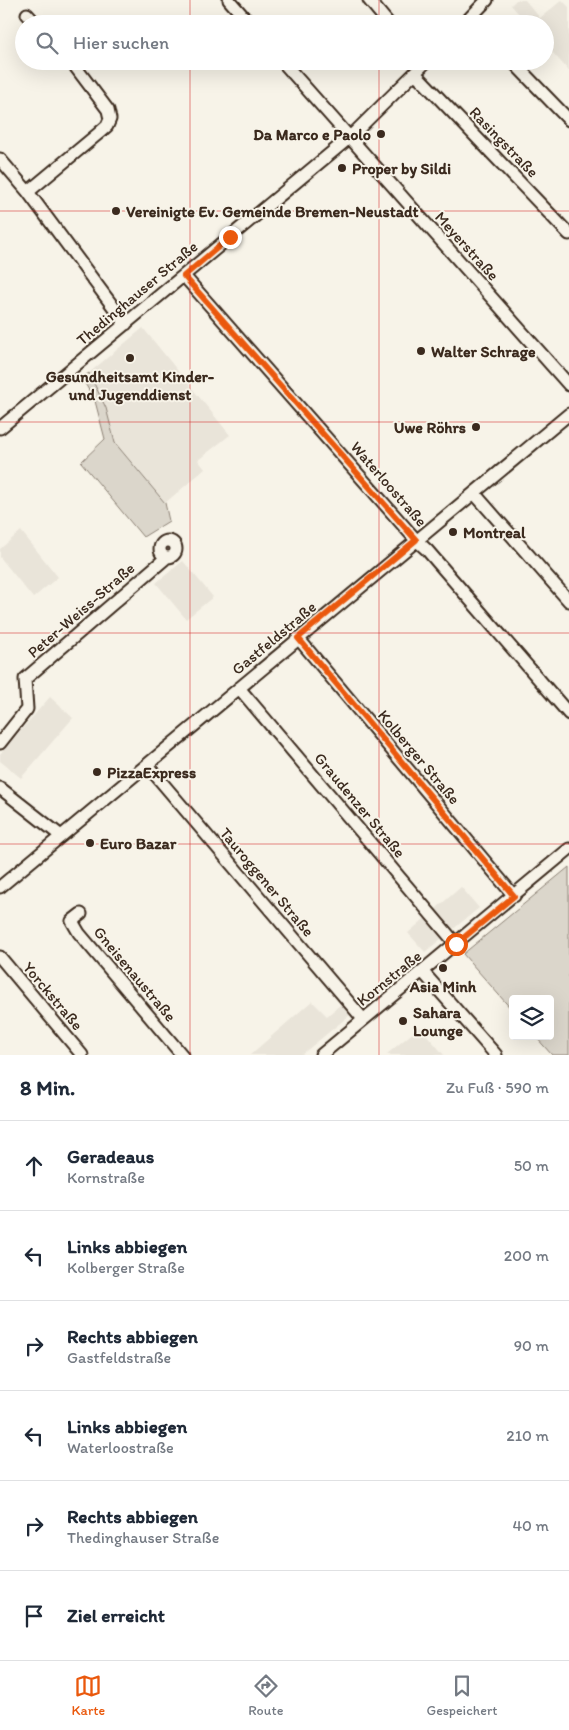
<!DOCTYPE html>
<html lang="de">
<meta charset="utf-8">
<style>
:root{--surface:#fff;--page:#f6f6f7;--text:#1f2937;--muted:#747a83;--line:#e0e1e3;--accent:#ea580c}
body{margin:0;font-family:Itim,sans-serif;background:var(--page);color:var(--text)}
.controls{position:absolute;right:15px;bottom:15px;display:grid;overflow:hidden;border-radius:5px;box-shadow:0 5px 20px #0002}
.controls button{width:45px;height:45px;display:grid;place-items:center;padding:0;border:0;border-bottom:1px solid var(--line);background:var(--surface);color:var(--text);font:25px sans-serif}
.stop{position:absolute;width:15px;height:15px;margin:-11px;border:4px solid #ea580c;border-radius:50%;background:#fff}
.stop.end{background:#ea580c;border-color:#fff;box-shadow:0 1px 5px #0008}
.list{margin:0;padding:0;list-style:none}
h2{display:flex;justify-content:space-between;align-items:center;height:65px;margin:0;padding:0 20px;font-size:21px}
h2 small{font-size:16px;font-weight:400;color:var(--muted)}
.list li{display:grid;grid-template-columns:32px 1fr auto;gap:15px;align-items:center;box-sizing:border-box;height:90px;padding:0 20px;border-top:1px solid var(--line)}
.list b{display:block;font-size:19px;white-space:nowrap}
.list p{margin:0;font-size:16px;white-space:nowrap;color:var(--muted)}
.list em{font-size:16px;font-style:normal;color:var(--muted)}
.icon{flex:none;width:28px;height:28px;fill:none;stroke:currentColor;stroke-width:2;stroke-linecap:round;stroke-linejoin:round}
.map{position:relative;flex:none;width:569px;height:1055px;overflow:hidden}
.search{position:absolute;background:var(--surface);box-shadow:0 5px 20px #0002;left:15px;right:15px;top:15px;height:55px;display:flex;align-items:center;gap:12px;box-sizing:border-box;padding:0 18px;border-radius:28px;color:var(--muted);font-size:19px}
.sheet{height:605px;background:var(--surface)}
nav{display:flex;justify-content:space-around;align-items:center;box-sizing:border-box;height:70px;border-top:1px solid var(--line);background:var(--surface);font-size:14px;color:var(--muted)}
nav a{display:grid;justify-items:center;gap:2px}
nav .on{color:var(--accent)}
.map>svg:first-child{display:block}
</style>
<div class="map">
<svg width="569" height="1055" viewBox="0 0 569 1055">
<rect width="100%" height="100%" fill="#f7f3e8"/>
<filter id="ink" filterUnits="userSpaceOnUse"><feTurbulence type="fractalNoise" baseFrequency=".02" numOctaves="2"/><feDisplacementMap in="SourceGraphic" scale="10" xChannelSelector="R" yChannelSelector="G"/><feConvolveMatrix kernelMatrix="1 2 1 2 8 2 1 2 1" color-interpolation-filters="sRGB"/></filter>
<g filter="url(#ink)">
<path fill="#e9e4d9" d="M 516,0 L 525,0 L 540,18 L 562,0 L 569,7 L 569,71 L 545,44 L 545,24 L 528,24 L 511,5 Z
M 143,328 L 230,435 L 198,460 L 205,469 L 165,503 L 115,443 L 106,408 L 89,373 Z
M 21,531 L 58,577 L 33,598 L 0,557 L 0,549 Z
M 183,561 L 213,597 L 186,619 L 156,583 Z
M 50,697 L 73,718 L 21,778 L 0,761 L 0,754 Z
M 461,887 L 479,908 L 425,952 L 408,933 Z
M 312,1001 L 327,1016 L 341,1004 L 350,1015 L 301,1055 L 250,1055 Z
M 420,1027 L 444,1055 L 388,1055 L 387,1054 Z"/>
<path fill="#dbd6cb" stroke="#8b8074" d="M 89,373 L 106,408 L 115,443 L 165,503 L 169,521 L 143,537 L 81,462 L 105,439 L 95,401 L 82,378 Z
M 569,867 L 569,1055 L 552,1055 L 535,1036 L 550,1036 L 550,999 L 513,999 L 513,1011 L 463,954 Z"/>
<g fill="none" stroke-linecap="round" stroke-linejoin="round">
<g stroke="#3b2a1e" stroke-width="15">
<path id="minor" d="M 229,0 L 250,24
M 369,0 L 389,24
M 27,14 L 36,24
M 464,24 L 487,0
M 282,61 L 569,385
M 512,61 L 569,120
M 415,73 L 569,234
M 0,159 L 28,192 L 126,324
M 28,192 L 99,133 L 107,126 L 110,119 L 108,110 L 71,61
M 184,276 L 416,540 L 427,550 L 569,714
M 0,428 L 349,138 L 427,61
M 474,493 L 569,601
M160 549a8 8 0 1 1 16 0a8 8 0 1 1-16 0Z
M 298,638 L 514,896
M 239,688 L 456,944
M 0,743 L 27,709 L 25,679 L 167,557
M 147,765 L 363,1019
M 0,788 L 61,836
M 0,887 L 569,414
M 81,914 L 72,921 L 79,933 L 182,1055
M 0,957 L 82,1055
M 422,971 L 496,1055
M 321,1055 L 569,849"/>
</g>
<use href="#minor" stroke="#f7f3e8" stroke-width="11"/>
</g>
</g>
<g fill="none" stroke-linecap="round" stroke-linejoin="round" filter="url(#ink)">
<path stroke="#ea580c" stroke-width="6" d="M 230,237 L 184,276 L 416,540 L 298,638 L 514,896 L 456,944"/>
</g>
<path fill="none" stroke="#d62828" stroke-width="1" stroke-opacity="0.55" d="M 190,0 L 190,24M 379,0 L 379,24M 190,61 L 190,1055M 379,61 L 379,1055M 0,211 L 569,211M 0,422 L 569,422M 0,633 L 569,633M 0,844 L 569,844"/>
<g fill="#3b2a1e" stroke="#f7f3e8" stroke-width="2">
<circle cx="381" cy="134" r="5"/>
<circle cx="342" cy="168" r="5"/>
<circle cx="116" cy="211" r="5"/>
<circle cx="421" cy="351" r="5"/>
<circle cx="130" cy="358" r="5"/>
<circle cx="476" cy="427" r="5"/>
<circle cx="453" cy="532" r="5"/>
<circle cx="97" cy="772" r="5"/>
<circle cx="90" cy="843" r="5"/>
<circle cx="443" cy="968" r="5"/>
<circle cx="403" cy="1021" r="5"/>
</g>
<g text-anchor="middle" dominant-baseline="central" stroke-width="4" stroke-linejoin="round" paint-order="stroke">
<g font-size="16" font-weight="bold" fill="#3b2a1e" stroke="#f7f3e8" text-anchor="start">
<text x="371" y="134" text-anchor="end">Da Marco e Paolo</text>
<text x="352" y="168">Proper by Sildi</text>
<text x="126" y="211">Vereinigte Ev. Gemeinde Bremen-Neustadt</text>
<text x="431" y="351">Walter Schrage</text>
<text x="130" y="376" text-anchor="middle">Gesundheitsamt Kinder-<tspan x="130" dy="18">und Jugenddienst</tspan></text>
<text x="466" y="427" text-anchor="end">Uwe Röhrs</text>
<text x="463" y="532">Montreal</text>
<text x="107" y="772">PizzaExpress</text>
<text x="100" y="843">Euro Bazar</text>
<text x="443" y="986" text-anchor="middle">Asia Minh</text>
<text x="413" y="1012">Sahara<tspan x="413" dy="18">Lounge</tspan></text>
</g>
<g font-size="16" fill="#3b2a1e" stroke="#f7f3e8">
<text transform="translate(504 142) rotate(46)">Rasingstraße</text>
<text transform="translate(467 246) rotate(48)">Meyerstraße</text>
<text transform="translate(137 293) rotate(-40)">Thedinghauser Straße</text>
<text transform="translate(389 484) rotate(49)">Waterloostraße</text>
<text transform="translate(81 610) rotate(-41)">Peter-Weiss-Straße</text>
<text transform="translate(274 638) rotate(-40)">Gastfeldstraße</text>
<text transform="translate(419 757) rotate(50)">Kolberger Straße</text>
<text transform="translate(360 805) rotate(50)">Graudenzer Straße</text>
<text transform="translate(267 882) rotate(50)">Tauroggener Straße</text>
<text transform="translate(135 974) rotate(50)">Gneisenaustraße</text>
<text transform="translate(389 978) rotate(-39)">Kornstraße</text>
<text transform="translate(53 996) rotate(50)">Yorckstraße</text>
</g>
</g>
</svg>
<div class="controls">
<button><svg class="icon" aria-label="layers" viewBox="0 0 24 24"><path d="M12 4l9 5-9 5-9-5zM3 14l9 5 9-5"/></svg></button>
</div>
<div class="stop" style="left:456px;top:944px"></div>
<div class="stop end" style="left:230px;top:237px"></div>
<div class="search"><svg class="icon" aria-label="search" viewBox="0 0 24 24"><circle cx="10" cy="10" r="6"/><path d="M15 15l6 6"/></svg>Hier suchen</div>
</div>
<section class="sheet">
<h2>8 Min.<small>Zu Fuß · 590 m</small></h2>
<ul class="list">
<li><svg class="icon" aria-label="ahead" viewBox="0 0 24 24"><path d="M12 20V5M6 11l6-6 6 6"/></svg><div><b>Geradeaus</b><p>Kornstraße</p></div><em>50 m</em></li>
<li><svg class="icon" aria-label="left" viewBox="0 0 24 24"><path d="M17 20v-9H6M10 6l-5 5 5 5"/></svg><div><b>Links abbiegen</b><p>Kolberger Straße</p></div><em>200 m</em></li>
<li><svg class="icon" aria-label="right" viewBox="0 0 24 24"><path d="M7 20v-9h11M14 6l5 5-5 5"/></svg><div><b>Rechts abbiegen</b><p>Gastfeldstraße</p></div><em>90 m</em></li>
<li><svg class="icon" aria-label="left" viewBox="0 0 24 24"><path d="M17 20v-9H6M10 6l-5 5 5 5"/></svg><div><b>Links abbiegen</b><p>Waterloostraße</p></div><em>210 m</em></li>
<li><svg class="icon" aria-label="right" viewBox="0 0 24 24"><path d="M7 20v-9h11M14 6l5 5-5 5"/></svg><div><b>Rechts abbiegen</b><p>Thedinghauser Straße</p></div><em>40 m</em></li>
<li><svg class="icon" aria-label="arrive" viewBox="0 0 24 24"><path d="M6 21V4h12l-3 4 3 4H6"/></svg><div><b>Ziel erreicht</b></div></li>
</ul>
</section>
<nav>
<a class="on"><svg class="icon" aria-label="map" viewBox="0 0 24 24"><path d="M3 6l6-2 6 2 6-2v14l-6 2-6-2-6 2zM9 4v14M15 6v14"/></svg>Karte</a>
<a><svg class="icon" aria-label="directions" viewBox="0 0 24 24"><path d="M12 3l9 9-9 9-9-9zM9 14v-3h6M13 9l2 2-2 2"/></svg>Route</a>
<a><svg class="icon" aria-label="saved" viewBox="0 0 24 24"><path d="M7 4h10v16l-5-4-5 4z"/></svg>Gespeichert</a>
</nav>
